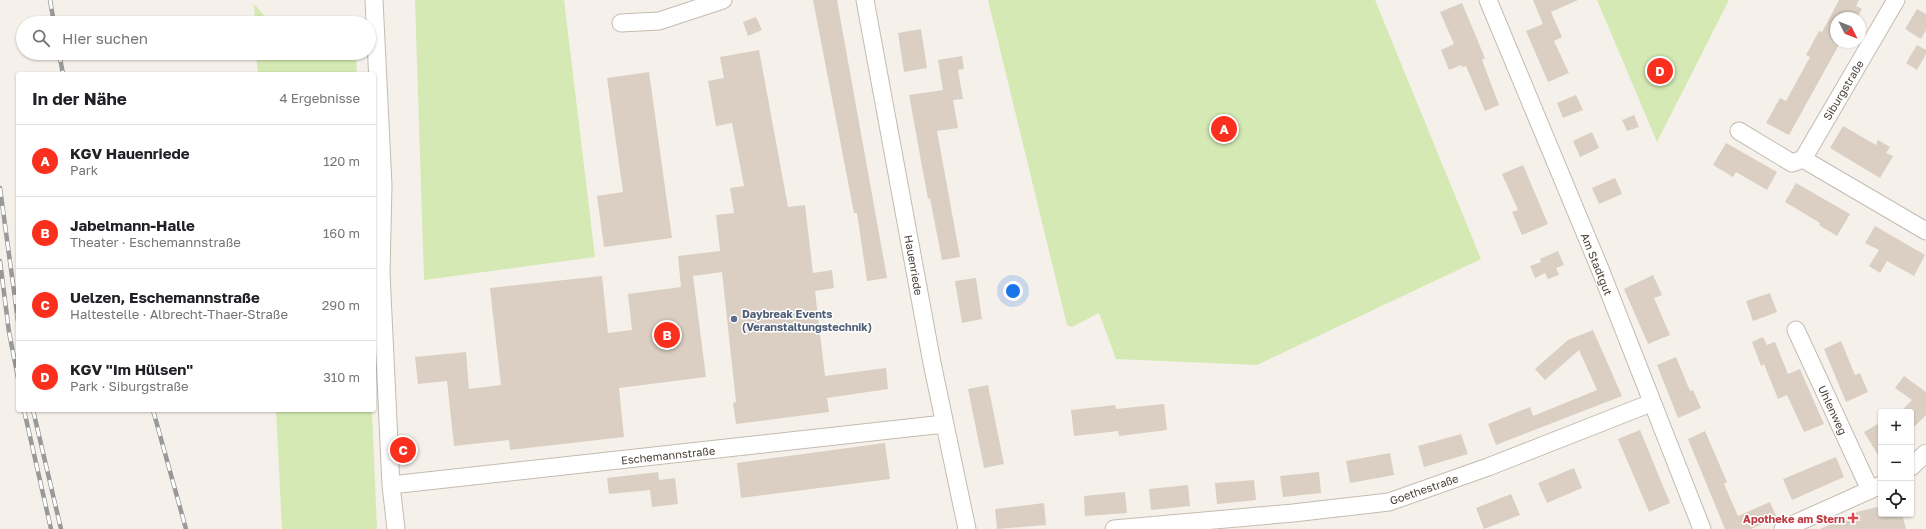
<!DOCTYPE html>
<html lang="de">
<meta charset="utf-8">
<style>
:root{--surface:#fff;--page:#f6f6f6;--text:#202124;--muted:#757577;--line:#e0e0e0;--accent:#fa2f1d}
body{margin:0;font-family:"Golos Text",sans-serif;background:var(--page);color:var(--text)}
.controls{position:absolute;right:12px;bottom:12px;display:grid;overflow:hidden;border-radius:4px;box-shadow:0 1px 3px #0004}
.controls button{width:36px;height:36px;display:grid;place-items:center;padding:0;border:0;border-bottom:1px solid var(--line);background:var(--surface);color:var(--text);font:20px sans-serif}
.compass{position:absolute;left:1830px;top:12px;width:36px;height:36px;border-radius:50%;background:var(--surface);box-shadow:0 1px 3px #0004;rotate:132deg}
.you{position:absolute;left:1013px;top:291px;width:14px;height:14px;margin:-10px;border:3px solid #fff;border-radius:50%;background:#1a73e8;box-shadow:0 0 0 6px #1a73e833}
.badge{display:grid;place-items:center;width:26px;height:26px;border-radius:50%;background:var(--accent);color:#fff;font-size:13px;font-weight:700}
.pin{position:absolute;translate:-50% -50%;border:2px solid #fff;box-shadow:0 1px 4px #0006}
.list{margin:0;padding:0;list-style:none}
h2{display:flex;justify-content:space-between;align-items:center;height:52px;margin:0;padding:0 16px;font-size:17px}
h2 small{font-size:13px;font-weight:400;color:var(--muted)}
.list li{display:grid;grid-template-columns:26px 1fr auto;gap:12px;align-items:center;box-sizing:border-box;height:72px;padding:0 16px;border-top:1px solid var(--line)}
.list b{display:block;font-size:15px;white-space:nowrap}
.list p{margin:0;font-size:13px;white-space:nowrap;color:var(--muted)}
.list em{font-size:13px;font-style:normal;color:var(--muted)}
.icon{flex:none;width:22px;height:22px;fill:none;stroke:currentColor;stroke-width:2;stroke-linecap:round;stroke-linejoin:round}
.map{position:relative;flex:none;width:1926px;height:529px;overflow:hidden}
.search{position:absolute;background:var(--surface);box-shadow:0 1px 3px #0004;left:16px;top:16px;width:360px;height:44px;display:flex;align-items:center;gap:10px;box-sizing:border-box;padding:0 14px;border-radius:22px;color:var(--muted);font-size:15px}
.panel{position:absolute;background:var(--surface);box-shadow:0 1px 3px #0004;left:16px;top:72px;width:360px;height:340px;border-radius:4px}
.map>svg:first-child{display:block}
</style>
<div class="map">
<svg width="1926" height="529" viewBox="0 0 1926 529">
<rect width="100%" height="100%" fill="#f5f1ea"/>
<path fill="#d4e9b3" d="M 415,0 L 564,0 L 595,257 L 424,280 Z
M 988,0 L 1375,0 L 1481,259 L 1257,365 L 1116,359 L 1099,313 L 1072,327 L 1067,325 Z
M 1597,0 L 1729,0 L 1657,142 Z
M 254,4 L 271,23 L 255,23 Z
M 256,53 L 356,53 L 357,74 L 258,74 Z
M 276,410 L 372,410 L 377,529 L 282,529 Z"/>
<path fill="#dacfc2" d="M 813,0 L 837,0 L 887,278 L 867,281 L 857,213 L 854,213 Z
M 1533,0 L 1578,0 L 1551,12 L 1562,37 L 1554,41 L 1569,73 L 1548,82 L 1526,31 L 1543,24 Z
M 1839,0 L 1859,0 L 1856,6 L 1862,9 L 1857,18 L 1836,18 L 1836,42 L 1840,43 L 1789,135 L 1766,123 L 1780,98 L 1786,101 L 1810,57 L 1806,55 L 1819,31 L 1822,32 Z
M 1462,3 L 1485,58 L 1482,60 L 1499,105 L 1485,111 L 1466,66 L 1462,67 L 1461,65 L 1449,70 L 1441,50 L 1454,44 L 1440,12 Z
M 1917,9 L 1926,14 L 1926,30 L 1921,39 L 1905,29 Z
M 756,17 L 762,30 L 748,36 L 743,22 Z
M 921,29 L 927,68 L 904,72 L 898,33 Z
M 1917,45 L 1926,50 L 1926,54 L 1917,70 L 1906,63 Z
M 759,50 L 788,207 L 805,205 L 813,273 L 832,270 L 834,288 L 815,291 L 825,376 L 886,368 L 888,389 L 827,398 L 829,412 L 736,424 L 733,403 L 736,402 L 722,272 L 693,276 L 706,377 L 619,388 L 624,437 L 510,450 L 509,440 L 454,446 L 447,381 L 418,384 L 415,357 L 466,352 L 469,389 L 501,385 L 490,288 L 602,276 L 608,333 L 632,330 L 628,294 L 681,287 L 678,256 L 720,251 L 716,215 L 734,213 L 730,188 L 744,186 L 732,123 L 716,126 L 708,81 L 724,78 L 720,57 Z
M 962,56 L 964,69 L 958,70 L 963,99 L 953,100 L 958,128 L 937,131 L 960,257 L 942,260 L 930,198 L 928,199 L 909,95 L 943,90 L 938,60 Z
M 649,72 L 672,238 L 604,247 L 597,196 L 623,192 L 607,78 Z
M 1576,95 L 1583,110 L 1563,118 L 1557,103 Z
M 1634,115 L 1639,127 L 1627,131 L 1622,120 Z
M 1843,126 L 1876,145 L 1878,140 L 1890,147 L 1886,153 L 1893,156 L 1880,178 L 1830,148 Z
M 1592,132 L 1599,148 L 1580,157 L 1573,141 Z
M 1726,143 L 1777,172 L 1767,190 L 1736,172 L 1733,177 L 1713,165 Z
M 1523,165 L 1548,224 L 1522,235 L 1512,212 L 1518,210 L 1502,174 Z
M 1615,178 L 1622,194 L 1599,204 L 1592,188 Z
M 1796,183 L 1850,214 L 1837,236 L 1819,225 L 1820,223 L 1785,202 Z
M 1875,226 L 1925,255 L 1914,276 L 1887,261 L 1880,273 L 1869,266 L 1879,250 L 1865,243 Z
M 1558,251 L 1564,265 L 1556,268 L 1559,275 L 1548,279 L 1545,273 L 1535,278 L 1530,266 L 1541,262 L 1540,259 Z
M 1653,275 L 1662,295 L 1654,298 L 1670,335 L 1648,344 L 1624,289 Z
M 976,278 L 982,319 L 962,323 L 955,281 Z
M 1770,293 L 1777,312 L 1753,321 L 1746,301 Z
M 1593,330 L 1622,396 L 1496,445 L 1488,424 L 1530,407 L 1533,416 L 1597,390 L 1579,350 L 1545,380 L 1535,369 L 1568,340 Z
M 1763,337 L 1767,345 L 1775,342 L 1788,374 L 1800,369 L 1824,424 L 1804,432 L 1787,395 L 1778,399 L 1764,364 L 1761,366 L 1752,342 Z
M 1841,341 L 1855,375 L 1860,373 L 1868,392 L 1846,402 L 1824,349 Z
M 1676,357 L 1690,391 L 1693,390 L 1701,408 L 1678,418 L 1657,365 Z
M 1904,376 L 1926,392 L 1926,415 L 1911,430 L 1911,412 L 1900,412 L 1912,400 L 1895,388 Z
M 988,385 L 1004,464 L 984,468 L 968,389 Z
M 1164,404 L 1167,430 L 1119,436 L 1118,431 L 1074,436 L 1071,410 L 1115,405 L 1116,409 Z
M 1881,422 L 1881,460 L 1864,432 Z
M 1640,430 L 1670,503 L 1649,512 L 1618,439 Z
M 1705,431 L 1727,482 L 1724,484 L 1738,516 L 1770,502 L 1777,518 L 1751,529 L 1725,529 L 1688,439 Z
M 1461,434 L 1468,454 L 1424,467 L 1418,446 Z
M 885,443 L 890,479 L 741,498 L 737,463 Z
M 1390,453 L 1394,475 L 1350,483 L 1346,461 Z
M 1836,457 L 1844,477 L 1792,500 L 1783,479 Z
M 1574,468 L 1582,488 L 1547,503 L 1538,483 Z
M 658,472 L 659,480 L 675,478 L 678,504 L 652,507 L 650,490 L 609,494 L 607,478 Z
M 1319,472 L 1321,493 L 1283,497 L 1280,476 Z
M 1254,480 L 1256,500 L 1217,504 L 1215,483 Z
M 1188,485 L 1190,506 L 1151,510 L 1149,489 Z
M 1125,492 L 1127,513 L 1085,516 L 1084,496 Z
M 1511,494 L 1520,515 L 1484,529 L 1476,508 Z
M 1044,503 L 1046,525 L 997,529 L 995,509 Z
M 1881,506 L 1881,514 L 1902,514 L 1906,529 L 1820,529 L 1857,512 Z"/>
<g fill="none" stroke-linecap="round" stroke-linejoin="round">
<g stroke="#c4bbb0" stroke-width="19">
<path id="street" d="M 374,0 L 383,185 L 381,273 L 391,485 L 396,529
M 865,0 L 932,363 L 967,529
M 1488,0 L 1600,269 L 1702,529
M 1896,0 L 1803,159 L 1926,231
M 621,23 L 659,21 L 723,0
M 1739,131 L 1792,163 L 1803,159
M 1796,330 L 1870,490
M 1911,467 L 1926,453
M 391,485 L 944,424
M 1114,529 L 1293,513 L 1389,502 L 1488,467 L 1651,403
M 1783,529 L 1881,485"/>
</g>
<use href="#street" stroke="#fff" stroke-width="17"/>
<g stroke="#999" stroke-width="4.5">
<path id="rail" d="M 50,0 L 54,23
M 59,53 L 63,74
M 0,188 L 18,321
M 0,261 L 9,332 L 18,378
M 24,410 L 51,529
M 33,410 L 61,529
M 153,410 L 186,529"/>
</g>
<use href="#rail" stroke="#fff" stroke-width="3" stroke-dasharray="9" stroke-linecap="butt"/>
</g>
<circle fill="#5c6f8a" stroke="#fff" stroke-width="1.5" cx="734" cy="319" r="4"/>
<path fill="#e0444e" stroke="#fff" stroke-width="1.5" d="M1851 512h4v4h4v4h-4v4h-4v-4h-4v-4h4z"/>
<g text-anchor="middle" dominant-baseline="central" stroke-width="3" stroke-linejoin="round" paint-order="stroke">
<g font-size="11" fill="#494138" stroke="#fff">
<text transform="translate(1843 90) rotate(-59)">Siburgstraße</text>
<text transform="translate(1597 264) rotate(68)">Am Stadtgut</text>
<text transform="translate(914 265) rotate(80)">Hauenriede</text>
<text transform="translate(1833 410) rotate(65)">Uhlenweg</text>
<text transform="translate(668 455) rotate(-6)">Eschemannstraße</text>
<text transform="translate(1424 489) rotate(-19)">Goethestraße</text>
</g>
<g font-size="11" font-weight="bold" fill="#4e5e75" stroke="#fff" text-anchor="start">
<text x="742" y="313">Daybreak Events<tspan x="742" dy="13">(Veranstaltungstechnik)</tspan></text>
</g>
<g font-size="11" font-weight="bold" fill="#be3a42" stroke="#fff" text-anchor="end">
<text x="1845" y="518">Apotheke am Stern</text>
</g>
</g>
</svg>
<div class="controls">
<button>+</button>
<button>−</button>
<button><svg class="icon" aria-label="locate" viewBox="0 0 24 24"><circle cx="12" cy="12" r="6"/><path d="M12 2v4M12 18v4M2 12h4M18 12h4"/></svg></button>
</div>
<svg class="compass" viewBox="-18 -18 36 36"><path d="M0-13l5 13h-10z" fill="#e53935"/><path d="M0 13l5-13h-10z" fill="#757577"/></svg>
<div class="you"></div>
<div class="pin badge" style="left:1224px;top:129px">A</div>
<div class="pin badge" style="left:667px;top:335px">B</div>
<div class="pin badge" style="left:403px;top:450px">C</div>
<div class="pin badge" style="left:1660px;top:71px">D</div>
<div class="search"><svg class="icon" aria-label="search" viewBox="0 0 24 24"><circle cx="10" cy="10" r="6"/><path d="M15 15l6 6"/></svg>Hier suchen</div>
<section class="panel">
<h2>In der Nähe<small>4 Ergebnisse</small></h2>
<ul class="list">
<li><span class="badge">A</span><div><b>KGV Hauenriede</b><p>Park</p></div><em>120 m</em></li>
<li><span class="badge">B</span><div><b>Jabelmann-Halle</b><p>Theater · Eschemannstraße</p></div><em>160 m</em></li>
<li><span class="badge">C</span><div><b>Uelzen, Eschemannstraße</b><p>Haltestelle · Albrecht-Thaer-Straße</p></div><em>290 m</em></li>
<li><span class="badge">D</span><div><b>KGV &quot;Im Hülsen&quot;</b><p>Park · Siburgstraße</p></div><em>310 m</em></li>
</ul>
</section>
</div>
